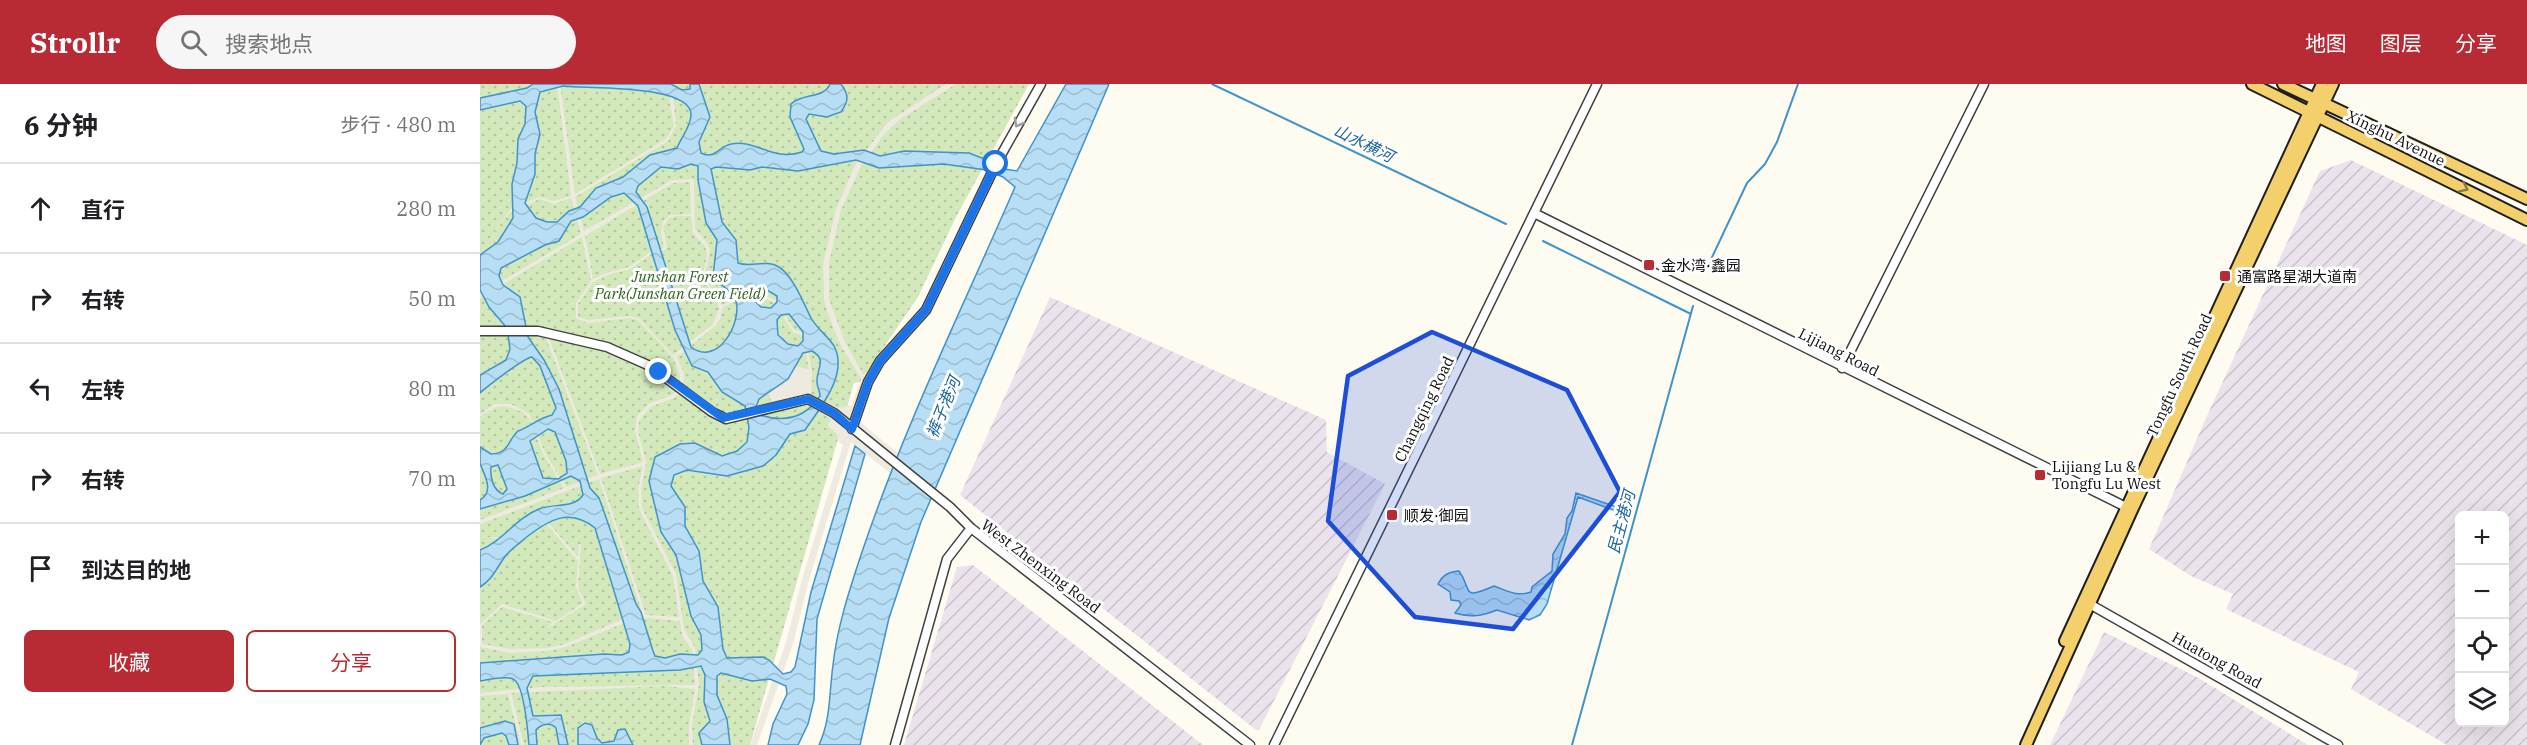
<!DOCTYPE html>
<html lang="zh">
<meta charset="utf-8">
<style>
:root{--surface:#fff;--page:#f6f6f6;--text:#202124;--muted:#757577;--line:#e0e0e0;--accent:#b92b34}
body{margin:0;font-family:"IBM Plex Serif","Noto Sans SC",serif;background:var(--page);color:var(--text)}
.controls{position:absolute;right:18px;bottom:18px;display:grid;overflow:hidden;border-radius:9px;box-shadow:0 6px 24px #0002}
.controls button{width:54px;height:54px;display:grid;place-items:center;padding:0;border:0;border-bottom:2px solid var(--line);background:var(--surface);color:var(--text);font:30px sans-serif}
.stop{position:absolute;width:18px;height:18px;margin:-14px;border:4px solid #1a73e8;border-radius:50%;background:#fff}
.stop.end{background:#1a73e8;border-color:#fff;box-shadow:0 2px 6px #0008}
.list{margin:0;padding:0;list-style:none}
h2{display:flex;justify-content:space-between;align-items:center;height:78px;margin:0;padding:0 24px;font-size:26px}
h2 small{font-size:20px;font-weight:400;color:var(--muted)}
.list li{display:grid;grid-template-columns:39px 1fr auto;gap:18px;align-items:center;box-sizing:border-box;height:90px;padding:0 24px;border-top:2px solid var(--line)}
.list b{display:block;font-size:22px;white-space:nowrap}
.list em{font-size:20px;font-style:normal;color:var(--muted)}
.actions{display:flex;gap:12px;padding:18px 24px}
.actions a{flex:1;padding:14px 0;border:2px solid var(--accent);border-radius:9px;text-align:center;font-size:21px;color:var(--accent)}
.actions .main{background:var(--accent);color:#fff}
.icon{flex:none;width:33px;height:33px;fill:none;stroke:currentColor;stroke-width:2;stroke-linecap:round;stroke-linejoin:round}
.map{position:relative;flex:none;width:2047px;height:661px;overflow:hidden}
header{display:flex;align-items:center;gap:36px;box-sizing:border-box;height:84px;padding:0 30px;background:var(--accent);color:#fff}
header strong{font-size:28px}
nav{display:flex;gap:33px;margin-inline-start:auto;font-size:21px}
.search{width:420px;height:54px;background:var(--page);display:flex;align-items:center;gap:15px;box-sizing:border-box;padding:0 21px;border-radius:33px;color:var(--muted);font-size:22px}
main{display:flex}
aside{flex:1;background:var(--surface)}
.map>svg:first-child{display:block}
</style>
<header>
<strong>Strollr</strong>
<div class="search"><svg class="icon" aria-label="search" viewBox="0 0 24 24"><circle cx="10" cy="10" r="6"/><path d="M15 15l6 6"/></svg>搜索地点</div>
<nav><a>地图</a><a>图层</a><a>分享</a></nav>
</header>
<main>
<aside>
<h2>6 分钟<small>步行 · 480 m</small></h2>
<ul class="list">
<li><svg class="icon" aria-label="ahead" viewBox="0 0 24 24"><path d="M12 20V5M6 11l6-6 6 6"/></svg><div><b>直行</b></div><em>280 m</em></li>
<li><svg class="icon" aria-label="right" viewBox="0 0 24 24"><path d="M7 20v-9h11M14 6l5 5-5 5"/></svg><div><b>右转</b></div><em>50 m</em></li>
<li><svg class="icon" aria-label="left" viewBox="0 0 24 24"><path d="M17 20v-9H6M10 6l-5 5 5 5"/></svg><div><b>左转</b></div><em>80 m</em></li>
<li><svg class="icon" aria-label="right" viewBox="0 0 24 24"><path d="M7 20v-9h11M14 6l5 5-5 5"/></svg><div><b>右转</b></div><em>70 m</em></li>
<li><svg class="icon" aria-label="arrive" viewBox="0 0 24 24"><path d="M6 21V4h12l-3 4 3 4H6"/></svg><div><b>到达目的地</b></div></li>
</ul>
<div class="actions"><a class="main">收藏</a><a>分享</a></div>
</aside>
<div class="map">
<svg width="2047" height="661" viewBox="0 0 2047 661">
<defs>
<pattern id="industrial-furrows" width="10" height="10" patternUnits="userSpaceOnUse" patternTransform="scale(1.5)"><rect width="10" height="10" fill="#ebe3ec"/><path d="M-1 1l2-2M0 10L10 0M9 11l2-2" fill="none" stroke="#c8c2c9"/></pattern>
<pattern id="park-dots" width="8" height="8" patternUnits="userSpaceOnUse" patternTransform="scale(1.5)"><rect width="8" height="8" fill="#d3e8bb"/><path d="M2 2h.1M6 6h.1" fill="none" stroke="#b4c6a0" stroke-width="1.8" stroke-linecap="round"/></pattern>
<pattern id="water-waves" width="16" height="10" patternUnits="userSpaceOnUse" patternTransform="scale(1.5)"><rect width="16" height="10" fill="#b7def4"/><path d="M0 5q4-4 8 0t8 0" fill="none" stroke="#9cbdd0"/></pattern>
</defs>
<rect width="100%" height="100%" fill="#fefbf0"/>
<path fill="url(#industrial-furrows)" fill-rule="evenodd" d="M 1871,76 L 2047,161 L 2047,661 L 1967,661 L 1871,605 L 1879,588 L 1746,525 L 1753,510 L 1711,492 L 1669,465 L 1726,334 L 1840,87 ZM 1980,432 L 2024,432 L 2024,638 L 1980,638 Z
M 570,213 L 846,336 L 847,368 L 905,400 L 779,646 L 776,646 L 480,411 Z
M 493,481 L 723,661 L 424,661 L 477,483 Z
M 1624,548 L 1717,593 L 1828,661 L 1570,661 Z"/>
<path fill="url(#park-dots)" d="M 0,0 L 549,0 L 476,133 L 438,213 L 380,298 L 374,299 L 270,661 L 0,661 Z"/>
<path fill="#eeeadf" fill-rule="evenodd" d="M 77,0 L 80,0 L 95,110 L 186,55 L 194,42 L 190,19 L 190,0 L 192,0 L 196,42 L 188,57 L 95,113 L 104,147 L 192,96 L 214,95 L 215,145 L 228,160 L 230,168 L 225,188 L 228,200 L 237,209 L 242,221 L 274,207 L 297,217 L 314,246 L 325,249 L 332,288 L 331,312 L 359,324 L 372,321 L 380,298 L 383,298 L 360,260 L 348,230 L 344,216 L 343,179 L 356,125 L 375,81 L 408,38 L 466,0 L 476,0 L 422,34 L 405,49 L 380,84 L 361,126 L 349,179 L 349,215 L 365,258 L 385,293 L 396,274 L 442,223 L 508,85 L 538,30 L 555,0 L 567,0 L 516,89 L 450,228 L 404,280 L 393,300 L 380,338 L 419,370 L 411,390 L 371,358 L 329,496 L 313,560 L 277,661 L 270,661 L 306,558 L 322,495 L 363,361 L 359,358 L 357,350 L 348,342 L 351,335 L 325,319 L 304,327 L 297,323 L 245,337 L 230,331 L 201,307 L 194,314 L 170,323 L 159,337 L 158,347 L 166,379 L 161,406 L 162,424 L 196,490 L 204,545 L 215,564 L 219,601 L 212,641 L 213,661 L 209,661 L 209,641 L 215,605 L 185,602 L 31,609 L 44,661 L 41,661 L 28,610 L 0,612 L 0,609 L 61,603 L 215,601 L 212,566 L 202,551 L 200,537 L 168,534 L 144,539 L 86,563 L 68,567 L 30,569 L 0,563 L 0,540 L 22,520 L 76,537 L 103,519 L 96,503 L 98,477 L 64,437 L 11,475 L 14,479 L 3,487 L 0,483 L 0,474 L 6,469 L 10,473 L 33,456 L 0,453 L 37,454 L 62,436 L 62,432 L 64,434 L 76,426 L 77,428 L 66,436 L 98,473 L 99,460 L 101,460 L 98,503 L 106,520 L 66,545 L 73,538 L 22,523 L 2,541 L 2,560 L 30,565 L 68,564 L 85,560 L 143,535 L 163,531 L 119,395 L 0,440 L 0,436 L 84,404 L 64,372 L 49,334 L 43,328 L 25,322 L 16,323 L 0,332 L 0,330 L 15,320 L 31,320 L 49,330 L 66,371 L 86,403 L 118,391 L 65,251 L 0,250 L 0,245 L 58,244 L 128,260 L 171,280 L 200,299 L 200,291 L 193,273 L 158,236 L 149,234 L 108,239 L 96,234 L 96,219 L 111,197 L 102,153 L 0,214 L 0,210 L 101,150 L 91,114 L 74,120 L 60,115 L 30,128 L 0,168 L 31,125 L 59,113 L 74,117 L 91,112 ZM 210,98 L 211,130 L 190,131 L 183,137 L 181,149 L 184,164 L 172,167 L 149,183 L 129,188 L 113,195 L 105,152 L 193,99 ZM 196,132 L 211,132 L 213,149 L 225,162 L 227,171 L 222,195 L 236,214 L 239,225 L 233,240 L 193,271 L 159,234 L 149,232 L 108,236 L 98,233 L 98,220 L 113,198 L 130,190 L 150,185 L 173,169 L 185,166 L 187,162 L 183,143 L 189,134 ZM 274,209 L 295,219 L 313,248 L 323,252 L 329,286 L 317,282 L 302,301 L 288,308 L 292,319 L 243,331 L 203,302 L 204,290 L 197,273 L 235,242 L 240,235 L 243,223 ZM 68,251 L 126,266 L 168,285 L 198,305 L 192,311 L 168,320 L 157,332 L 155,347 L 163,378 L 120,390 ZM 163,382 L 158,405 L 159,425 L 193,492 L 199,533 L 166,531 L 121,394 Z"/>
<path fill="url(#water-waves)" stroke="#4094c8" stroke-width="1.5" fill-rule="evenodd" d="M 53,0 L 191,0 L 202,6 L 210,5 L 210,0 L 219,0 L 230,33 L 219,58 L 221,69 C 235,76 239,62 251,60 C 277,55 292,78 322,68 L 324,65 L 310,33 L 311,20 C 322,9 344,15 350,0 L 361,0 C 369,11 369,16 361,28 L 347,33 L 329,30 L 326,35 L 341,67 L 354,70 L 384,66 L 400,72 L 424,67 L 489,69 L 507,76 L 518,84 L 537,87 L 586,0 L 629,0 L 441,438 L 409,534 L 380,661 L 339,661 C 351,635 349,609 353,581 C 357,544 369,507 381,471 C 423,345 482,225 535,103 L 523,93 L 506,86 L 464,80 L 399,84 L 376,76 L 318,87 L 282,83 L 270,86 L 236,83 L 231,85 L 242,138 L 256,156 L 258,179 C 271,184 286,175 299,183 C 313,192 323,218 331,234 C 337,245 348,252 354,262 C 369,290 340,324 325,346 L 310,350 L 296,371 L 283,382 L 247,392 L 207,386 L 194,391 L 191,402 L 205,423 L 205,442 L 219,467 L 223,497 L 238,523 L 243,565 L 247,574 L 283,573 L 289,576 L 303,590 L 311,588 L 315,583 L 331,508 L 375,362 L 385,370 L 337,535 L 334,616 L 328,640 L 318,661 L 288,661 L 293,640 L 307,610 L 306,602 L 290,595 L 272,597 L 241,589 L 237,592 L 237,611 L 247,635 L 250,661 L 222,661 L 219,649 L 230,637 L 224,618 L 225,591 L 221,582 L 200,586 L 53,592 L 47,604 L 53,632 L 81,631 L 88,661 L 79,661 L 76,644 C 70,638 61,640 56,646 L 57,661 L 49,661 C 48,649 44,599 33,595 C 24,591 9,596 0,597 L 0,579 L 124,570 L 142,571 L 149,568 L 150,560 L 115,444 C 90,424 70,435 48,452 C 40,459 30,465 24,474 C 16,485 12,496 0,503 L 0,466 C 23,457 36,434 59,425 C 73,419 94,425 103,411 L 100,397 L 91,392 L 45,412 L 0,425 L 0,416 C 15,407 4,391 0,379 C 0,374 0,368 0,363 L 11,370 C 30,369 27,357 38,347 C 51,342 59,334 72,331 L 76,324 L 60,282 L 52,273 C 44,274 9,301 0,309 L 0,291 L 26,276 L 30,265 L 27,244 L 9,223 L 0,206 L 0,171 L 18,158 L 33,134 L 32,100 L 37,79 L 38,55 L 45,40 L 46,22 L 40,17 L 0,26 L 0,14 L 47,4 ZM 83,2 C 108,5 212,0 211,31 C 211,42 201,54 197,64 L 170,71 L 143,93 L 116,104 L 100,123 L 89,127 L 77,138 L 67,138 L 56,134 L 45,119 L 55,90 L 55,70 L 60,50 L 55,28 L 60,8 ZM 211,80 L 218,82 L 218,96 L 226,139 L 237,156 L 233,193 C 239,202 252,205 256,217 C 262,240 237,283 211,263 L 167,123 L 156,108 L 158,102 L 181,83 L 198,85 ZM 144,109 L 158,122 L 195,246 L 212,282 L 228,288 L 242,308 L 265,322 L 269,343 L 267,358 L 257,367 L 242,372 L 215,359 L 200,360 L 175,373 L 169,397 L 181,448 L 196,471 L 211,532 L 221,551 L 222,566 L 218,571 L 200,570 L 185,574 L 175,572 L 173,567 L 161,528 L 156,520 L 123,425 L 119,414 L 110,404 L 79,305 L 64,276 L 48,253 L 40,213 L 23,201 L 19,192 L 21,184 L 65,161 L 79,157 L 91,137 L 103,133 L 131,113 ZM 270,202 L 280,202 L 297,212 L 297,218 L 291,224 L 281,223 L 268,210 ZM 309,230 L 323,248 L 323,257 L 318,262 L 308,260 L 298,251 L 297,236 L 301,231 ZM 332,267 C 348,276 336,285 337,298 C 337,303 340,307 340,312 C 326,333 305,339 280,331 L 276,323 L 279,315 L 308,295 L 323,269 ZM 68,345 L 75,348 L 86,377 L 87,389 L 78,395 L 63,394 L 50,357 ZM 18,381 L 27,405 L 23,410 C 13,406 10,394 11,383 Z
M 1096,409 L 1145,426 L 1144,430 L 1098,413 L 1067,520 L 1060,531 L 1049,536 L 1017,526 C 1002,532 991,534 975,529 L 981,521 L 979,517 L 971,516 L 970,508 L 958,500 C 963,491 968,488 979,487 C 993,506 980,517 1014,502 C 1028,507 1037,513 1051,508 L 1052,503 L 1072,487 L 1073,470 L 1085,450 L 1087,434 L 1092,427 Z
M 25,637 L 34,640 L 38,661 L 29,661 L 26,652 L 22,649 L 4,654 L 0,661 L 0,644 Z
M 105,639 L 112,641 L 117,654 L 122,659 L 134,657 L 138,646 L 145,645 L 153,661 L 98,661 L 98,644 Z"/>
<g fill="none" stroke-linecap="round" stroke-linejoin="round">
<path stroke="#4094c8" stroke-width="2" d="M 732,0 L 1026,140
M 1063,157 L 1211,230
M 1226,186 L 1267,99 L 1285,80 L 1297,58 L 1318,0
M 1092,661 L 1213,222"/>
<g stroke="#414141" stroke-width="11">
<path id="minor" d="M 1056,130 L 1652,426
M 0,247 L 58,247 L 127,263 L 170,282 L 232,328 L 246,335 L 328,315 L 354,329 L 470,423 L 491,444
M 1362,284 L 1504,0
M 372,345 L 388,298 L 400,277 L 446,226 L 516,80 L 561,0
M 1606,518 L 1858,661
M 415,661 L 467,475 L 491,444 L 770,661
M 794,661 L 1117,0"/>
</g>
<g stroke="#1f1f1f" stroke-width="14">
<path id="major" d="M 1772,0 L 2047,136
M 1803,0 L 2047,115
M 1585,557 L 1842,0
M 1546,661 L 1652,426 L 1853,0"/>
</g>
<use href="#minor" stroke="#fff" stroke-width="8"/>
<use href="#major" stroke="#f3d06b" stroke-width="10"/>
</g>
<defs><path id="oneway-chevron" d="M-2-3.5L2.5 0L-2 3.5" fill="none" stroke-width="1.6" stroke-linecap="round" stroke-linejoin="round" transform="scale(1.5)"/></defs>
<use stroke="#9f9f9f" href="#oneway-chevron" transform="translate(538 39) rotate(119)"/>
<use stroke="#8c7941" href="#oneway-chevron" transform="translate(1984 104) rotate(26)"/>
<g fill="none" stroke-linecap="round" stroke-linejoin="round">
<path stroke="#1a73e8" stroke-width="8" d="M 179,288 L 243,334 L 328,315 L 354,329 L 372,345 L 388,298 L 400,277 L 446,226 L 516,80"/>
</g>
<path fill="#1d4ed8" fill-opacity="0.2" stroke="#1d4ed8" stroke-width="4.5" stroke-linejoin="round" d="M 952,248 L 1087,306 L 1140,408 L 1033,545 L 935,533 L 848,437 L 868,292 Z"/>
<g fill="#b92b34" stroke="#fff" stroke-width="2">
<rect x="1163" y="175" width="12" height="12" rx="3"/>
<rect x="1739" y="186" width="12" height="12" rx="3"/>
<rect x="1554" y="385" width="12" height="12" rx="3"/>
<rect x="906" y="425" width="12" height="12" rx="3"/>
</g>
<g text-anchor="middle" dominant-baseline="central" stroke-width="6" stroke-linejoin="round" paint-order="stroke">
<g font-size="15" fill="#0e0e0e" stroke="#fff">
<text transform="translate(1916 54) rotate(26)">Xinghu Avenue</text>
<text transform="translate(1359 268) rotate(27)">Lijiang Road</text>
<text transform="translate(1699 291) rotate(-65)">Tongfu South Road</text>
<text transform="translate(944 325) rotate(-64)">Changqing Road</text>
<text transform="translate(561 482) rotate(37)">West Zhenxing Road</text>
<text transform="translate(1737 576) rotate(29)">Huatong Road</text>
</g>
<g font-size="15" fill="#0e0e0e" stroke="#fff" text-anchor="start">
<text x="1181" y="181">金水湾·鑫园</text>
<text x="1757" y="192">通富路星湖大道南</text>
<text x="1572" y="382">Lijiang Lu &amp;<tspan x="1572" dy="17">Tongfu Lu West</tspan></text>
<text x="924" y="431">顺发·御园</text>
</g>
<g font-size="15" font-style="italic" fill="#2f6421" stroke="#fff">
<text x="200" y="192">Junshan Forest<tspan x="200" dy="17">Park(Junshan Green Field)</tspan></text>
</g>
<g font-size="16" font-style="italic" fill="#1c659b" stroke="#fff">
<text transform="translate(884 59) rotate(26)">山水横河</text>
<text transform="translate(463 323) rotate(-68)">裤子港河</text>
<text transform="translate(1141 438) rotate(-75)">民主港河</text>
</g>
</g>
</svg>
<div class="controls">
<button>+</button>
<button>−</button>
<button><svg class="icon" aria-label="locate" viewBox="0 0 24 24"><circle cx="12" cy="12" r="6"/><path d="M12 2v4M12 18v4M2 12h4M18 12h4"/></svg></button>
<button><svg class="icon" aria-label="layers" viewBox="0 0 24 24"><path d="M12 4l9 5-9 5-9-5zM3 14l9 5 9-5"/></svg></button>
</div>
<div class="stop" style="left:516px;top:80px"></div>
<div class="stop end" style="left:179px;top:288px"></div>
</div>
</main>
